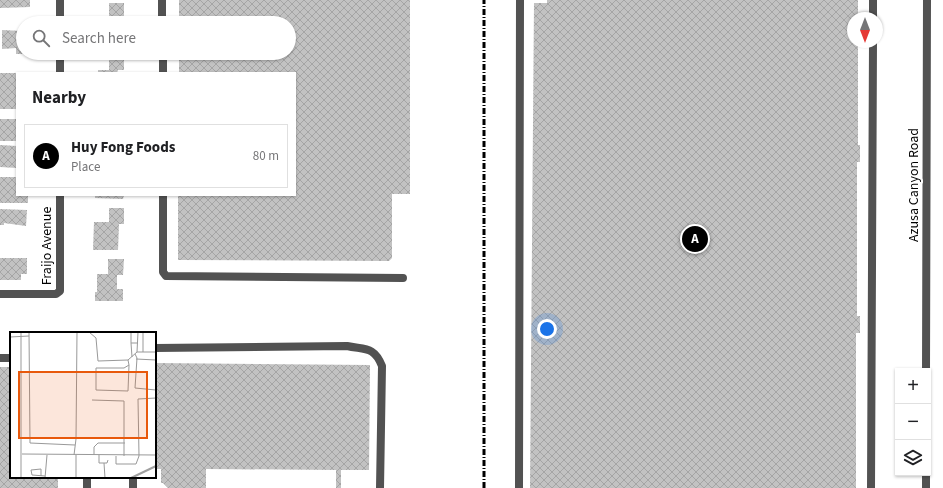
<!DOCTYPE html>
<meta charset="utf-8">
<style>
:root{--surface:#fff;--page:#f2f2f2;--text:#202124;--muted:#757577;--line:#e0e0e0;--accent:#000}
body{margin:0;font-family:"Source Sans 3",sans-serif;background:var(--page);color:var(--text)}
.controls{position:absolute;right:12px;bottom:12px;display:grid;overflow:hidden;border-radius:0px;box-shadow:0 1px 3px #0004}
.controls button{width:36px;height:36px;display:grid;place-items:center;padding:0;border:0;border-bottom:1px solid var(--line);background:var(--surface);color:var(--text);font:20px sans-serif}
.compass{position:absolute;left:847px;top:12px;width:36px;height:36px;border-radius:50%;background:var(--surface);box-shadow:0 1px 3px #0004;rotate:180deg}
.you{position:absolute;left:547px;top:329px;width:14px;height:14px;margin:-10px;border:3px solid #fff;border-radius:50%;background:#1a73e8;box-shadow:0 0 0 6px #1a73e833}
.badge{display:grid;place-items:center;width:26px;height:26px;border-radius:50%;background:var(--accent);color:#fff;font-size:13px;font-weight:700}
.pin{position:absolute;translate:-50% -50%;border:2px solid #fff;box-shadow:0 1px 4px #0006}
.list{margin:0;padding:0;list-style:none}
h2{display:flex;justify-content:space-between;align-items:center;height:52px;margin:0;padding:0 16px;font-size:17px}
h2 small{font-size:13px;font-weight:400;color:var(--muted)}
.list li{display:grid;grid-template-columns:26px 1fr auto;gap:12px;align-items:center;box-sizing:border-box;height:64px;margin:0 8px 8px;padding:0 8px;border:1px solid var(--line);border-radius:0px}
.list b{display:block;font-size:15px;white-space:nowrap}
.list p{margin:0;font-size:13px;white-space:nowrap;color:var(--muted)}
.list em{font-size:13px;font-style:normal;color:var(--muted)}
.icon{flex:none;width:22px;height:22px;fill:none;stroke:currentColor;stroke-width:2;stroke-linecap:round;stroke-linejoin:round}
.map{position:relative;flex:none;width:943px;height:488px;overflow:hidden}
.search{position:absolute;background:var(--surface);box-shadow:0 1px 3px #0004;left:16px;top:16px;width:280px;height:44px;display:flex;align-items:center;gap:10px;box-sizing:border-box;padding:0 14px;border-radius:22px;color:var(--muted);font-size:15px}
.panel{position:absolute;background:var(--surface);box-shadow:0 1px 3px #0004;left:16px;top:72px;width:280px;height:124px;border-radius:0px}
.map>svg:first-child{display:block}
</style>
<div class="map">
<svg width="943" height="488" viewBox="0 0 943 488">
<defs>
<pattern id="building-cross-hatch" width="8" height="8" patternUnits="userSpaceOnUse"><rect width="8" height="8" fill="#c2c2c2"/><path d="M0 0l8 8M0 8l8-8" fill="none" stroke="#a5a5a5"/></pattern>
</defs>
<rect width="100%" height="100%" fill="#fff"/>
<path fill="url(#building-cross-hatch)" d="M 0,0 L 30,0 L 30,7 L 0,8 Z
M 179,0 L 410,0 L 410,194 L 392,194 L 392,258 L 389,261 L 178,260 L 178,195 L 295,195 L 295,73 L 179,73 L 179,53 L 289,53 L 289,23 L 179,23 Z
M 547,0 L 858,0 L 858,18 L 853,18 L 853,42 L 858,42 L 858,145 L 860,145 L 860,162 L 857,162 L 857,316 L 860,316 L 860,333 L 856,333 L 856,488 L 530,488 L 534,3 L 547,3 Z
M 109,3 L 124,3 L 124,23 L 94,23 L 94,17 L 109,17 Z
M 2,30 L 23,31 L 23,54 L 16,54 L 16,48 L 2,49 Z
M 109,54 L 124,54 L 124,70 L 118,70 L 117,73 L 98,73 L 98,70 L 109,70 Z
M 0,73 L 17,73 L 16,109 L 0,109 Z
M 0,119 L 17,119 L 17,141 L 0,141 Z
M 0,145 L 17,146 L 17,168 L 0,167 Z
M 0,177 L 17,177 L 17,195 L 28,195 L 28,203 L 0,203 Z
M 95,195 L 124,195 L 123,199 L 95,198 Z
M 109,208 L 124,208 L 124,224 L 119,224 L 118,250 L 93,250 L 94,222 L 109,222 Z
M 0,209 L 27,210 L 26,226 L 4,223 L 4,225 L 0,225 Z
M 0,258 L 27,258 L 27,274 L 21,274 L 21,280 L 0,280 Z
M 108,259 L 124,259 L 123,275 L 117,275 L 117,289 L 123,289 L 123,301 L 95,301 L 95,292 L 97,292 L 97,274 L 108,274 Z
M 155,363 L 370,365 L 369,470 L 341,470 L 341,488 L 336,488 L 336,470 L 206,469 L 206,488 L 168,488 L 163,483 L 161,483 L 161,469 L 155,469 Z
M 0,367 L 11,367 L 11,477 L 58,477 L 58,488 L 0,488 Z"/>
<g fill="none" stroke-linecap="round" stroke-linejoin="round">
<path stroke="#525252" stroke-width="8" d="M 162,0 L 162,23
M 873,18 L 873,0
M 163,53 L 163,73
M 163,195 L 163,272 L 166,276 L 403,278
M 155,348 L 347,346 C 365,350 374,346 382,366 L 380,488
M 0,358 L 11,358
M 133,477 L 133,488
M 87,488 L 87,477
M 519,488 L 520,0
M 871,488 L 873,42"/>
<path stroke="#525252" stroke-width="8" d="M 60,0 L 60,23
M 60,53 L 60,73
M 0,294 L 56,294 L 60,291 L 60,195"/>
<path stroke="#525252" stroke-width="8" d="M 926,371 L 927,0
M 926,488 L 926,473"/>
<path stroke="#000" stroke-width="3" stroke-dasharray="6 2 1 2" stroke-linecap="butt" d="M 484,488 L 484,0"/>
</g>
<g text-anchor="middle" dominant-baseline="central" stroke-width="4" stroke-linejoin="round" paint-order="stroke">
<g font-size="14" fill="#000" stroke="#fff">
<text transform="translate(914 185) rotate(-90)">Azusa Canyon Road</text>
<text transform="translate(47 246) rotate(-90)">Fraijo Avenue</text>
</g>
</g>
<g transform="translate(10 332)">
<rect width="146" height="146" fill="#fff"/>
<path fill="none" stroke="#a0a0a0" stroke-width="2" d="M 121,146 L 146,134"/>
<path fill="none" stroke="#999" stroke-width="1" d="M 19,0 L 20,111 L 65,113M 79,0 L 86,6 L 88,29 L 118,28M 121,0 L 121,11 L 128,11M 0,5 L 19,4M 121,11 L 122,25M 127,20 L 146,20M 133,20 L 133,0M 125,22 L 127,26 L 125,56 L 146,58M 126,27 L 146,28M 118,28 L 119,33 L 114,36 L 86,36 L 86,58 L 118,59 L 119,33M 118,28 L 127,20 L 128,0M 82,68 L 114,69 L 114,124M 12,122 L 146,123M 64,123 L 66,107 L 67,0M 66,123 L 66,146M 84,123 L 84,115 L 88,111 L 115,111M 89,123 L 89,131 L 97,131 L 98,128M 106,124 L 106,132 L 126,132 L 129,124 L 128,67 L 146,66M 94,131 L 95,146M 31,144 L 31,137 L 21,138 L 22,143 L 35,144M 11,146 L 11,0M 35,146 L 37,123"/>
<path fill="#e8590c" fill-opacity="0.15" stroke="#e8590c" stroke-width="2" d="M 9,40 L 137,40 L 137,106 L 9,106 Z"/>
<rect width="146" height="146" fill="none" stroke="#000" stroke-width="2"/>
</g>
</svg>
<div class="controls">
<button>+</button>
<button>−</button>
<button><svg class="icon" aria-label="layers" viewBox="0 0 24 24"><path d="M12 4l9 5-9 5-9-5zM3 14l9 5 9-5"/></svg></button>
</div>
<svg class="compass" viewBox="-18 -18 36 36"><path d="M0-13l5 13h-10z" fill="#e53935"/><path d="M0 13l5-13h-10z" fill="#757577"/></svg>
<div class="you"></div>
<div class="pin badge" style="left:695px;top:239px">A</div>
<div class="search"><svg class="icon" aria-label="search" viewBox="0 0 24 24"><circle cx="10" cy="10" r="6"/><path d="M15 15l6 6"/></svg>Search here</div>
<section class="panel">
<h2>Nearby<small></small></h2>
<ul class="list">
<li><span class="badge">A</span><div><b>Huy Fong Foods</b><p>Place</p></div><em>80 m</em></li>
</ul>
</section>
</div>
